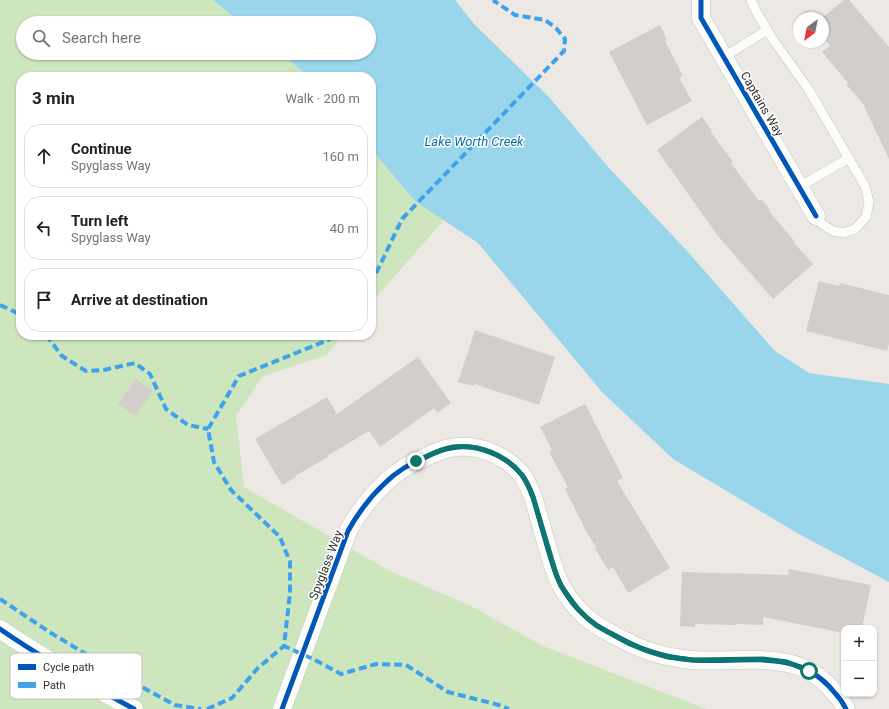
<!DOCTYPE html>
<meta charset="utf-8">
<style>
:root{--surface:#fff;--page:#f2f2f2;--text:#202124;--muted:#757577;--line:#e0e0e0}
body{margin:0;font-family:Roboto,sans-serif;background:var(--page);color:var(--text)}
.controls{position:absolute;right:12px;bottom:12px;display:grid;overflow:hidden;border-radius:8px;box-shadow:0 1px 3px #0004}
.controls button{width:36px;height:36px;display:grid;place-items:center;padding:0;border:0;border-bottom:1px solid var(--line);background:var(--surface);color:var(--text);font:20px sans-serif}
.compass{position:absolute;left:793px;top:12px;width:36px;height:36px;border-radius:50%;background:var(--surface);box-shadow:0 1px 3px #0004;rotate:212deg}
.stop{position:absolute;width:12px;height:12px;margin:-9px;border:3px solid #0f766e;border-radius:50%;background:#fff}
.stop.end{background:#0f766e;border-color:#fff;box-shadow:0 1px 4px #0008}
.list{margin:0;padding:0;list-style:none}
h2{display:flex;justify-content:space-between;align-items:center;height:52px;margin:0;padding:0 16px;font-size:17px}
h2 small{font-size:13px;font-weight:400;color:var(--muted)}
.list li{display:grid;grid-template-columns:26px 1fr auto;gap:12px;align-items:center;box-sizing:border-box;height:64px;margin:0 8px 8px;padding:0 8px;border:1px solid var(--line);border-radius:16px}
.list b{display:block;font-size:15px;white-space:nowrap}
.list p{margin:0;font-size:13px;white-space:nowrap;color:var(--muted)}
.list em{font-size:13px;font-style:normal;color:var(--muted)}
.icon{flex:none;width:22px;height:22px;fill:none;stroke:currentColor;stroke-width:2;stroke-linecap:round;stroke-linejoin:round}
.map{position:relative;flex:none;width:889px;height:709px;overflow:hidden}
.search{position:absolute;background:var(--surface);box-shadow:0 1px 3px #0004;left:16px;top:16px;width:360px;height:44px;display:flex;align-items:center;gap:10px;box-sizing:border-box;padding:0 14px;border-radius:22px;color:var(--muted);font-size:15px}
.panel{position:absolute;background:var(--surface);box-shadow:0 1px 3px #0004;left:16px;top:72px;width:360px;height:268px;border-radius:16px}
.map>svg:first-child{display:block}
</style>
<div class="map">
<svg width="889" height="709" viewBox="0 0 889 709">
<rect width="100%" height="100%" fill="#ece8e4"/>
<path fill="#cee6be" d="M 0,0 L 213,0 L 242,23 L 23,23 L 23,53 L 280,53 L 301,70 L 308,77 L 21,77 L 21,335 L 343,335 L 326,355 L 263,376 L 236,416 L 244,487 L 388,570 L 471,606 L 543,646 L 706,709 L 0,709 Z
M 371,149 L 416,202 L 444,220 L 371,303 Z"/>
<path fill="#99d6ec" d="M 213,0 L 455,0 L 475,25 L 548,96 L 610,169 L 688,252 L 775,351 L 809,373 L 889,384 L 889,582 L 797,533 L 673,459 L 602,392 L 478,243 L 416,202 L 371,149 L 371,77 L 308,77 L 301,70 L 280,53 L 369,53 L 369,23 L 242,23 Z"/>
<path fill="#d1cecb" d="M 844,0 L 849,0 L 889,47 L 889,159 L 863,104 L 847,85 L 848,83 L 822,52 L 830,46 L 823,37 L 823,17 Z
M 660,25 L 667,40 L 665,41 L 683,76 L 679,78 L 692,101 L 647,125 L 609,52 Z
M 702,117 L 712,131 L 711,132 L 733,162 L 731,163 L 759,201 L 761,199 L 770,210 L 769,211 L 795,242 L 794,243 L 813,264 L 773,299 L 718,236 L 657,150 Z
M 819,281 L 839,286 L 840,283 L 889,295 L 889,343 L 887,351 L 806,331 Z
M 475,330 L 555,357 L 539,405 L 474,384 L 473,386 L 458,382 Z
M 418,357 L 451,403 L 437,413 L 434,408 L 380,447 L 369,431 L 327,456 L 328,457 L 295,476 L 296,477 L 282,485 L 255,439 L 327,397 L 337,414 Z
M 136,379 L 153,391 L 135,416 L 118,404 Z
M 585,404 L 623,478 L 617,481 L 670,568 L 628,593 L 613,567 L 608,570 L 595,548 L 596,547 L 585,529 L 565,489 L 568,487 L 549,452 L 552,450 L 540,427 Z
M 789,569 L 871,585 L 862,628 L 844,628 L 844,633 L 763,617 L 763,625 L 736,624 L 736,625 L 695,624 L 695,627 L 680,626 L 682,572 L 788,575 Z"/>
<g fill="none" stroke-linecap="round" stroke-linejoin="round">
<g stroke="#c5c4c5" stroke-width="10">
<path id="lane" d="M 751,0 L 757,13 L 772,38 L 809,90 L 865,186 L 869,202 L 866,217 L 855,229 L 844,233 L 833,231 L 822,224 L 816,216
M 724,57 L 767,30
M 799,187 L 849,158"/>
</g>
<g stroke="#c5c4c5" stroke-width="19">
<path id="street" d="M 701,0 L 701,18 L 816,216
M 0,629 C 43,659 88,684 134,709
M 282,709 L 348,531 C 358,513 370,497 385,483 C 396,472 411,463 426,457 C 434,453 442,449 451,448 C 477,443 506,455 522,475 C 527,482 530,489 533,497 C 538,514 543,532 548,549 C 552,562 555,575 562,587 C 568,598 577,609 586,617 C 595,625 604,630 614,635 C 641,650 661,657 692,660 C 742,664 797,646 834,692 C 839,697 843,703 846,709"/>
</g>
<use href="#lane" stroke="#fcfcfb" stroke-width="9"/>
<use href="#street" stroke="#fcfcfb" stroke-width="18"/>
<path stroke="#3ea3eb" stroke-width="4" stroke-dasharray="8 4" stroke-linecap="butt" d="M 371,284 L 402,219 L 564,51 L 565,39 L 556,28 L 545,20 L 515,15 L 493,0
M 0,305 L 9,309 L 21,315
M 46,335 L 62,356 L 86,371 L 104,370 L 135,363 L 150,374 L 166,409 L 188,425 L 208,429
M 333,335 L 328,340 L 239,376 L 208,429 L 214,462 L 231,490 L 280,537 L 290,562 L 290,593 L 284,646 L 313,659 L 341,674 L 376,664 L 406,665 L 448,692 L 499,705 L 509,709
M 0,599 L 51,633 L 129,680 L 175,705 L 201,709
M 207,709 L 232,698 L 258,668 L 284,646"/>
<g stroke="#fff" stroke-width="8">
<path id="cycleway" d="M 701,0 L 701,18 L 816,216
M 0,629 C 43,659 88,684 134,709
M 282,709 L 348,531 C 358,513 370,497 385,483 C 396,472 411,463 426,457 C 434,453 442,449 451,448 C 477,443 506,455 522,475 C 527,482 530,489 533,497 C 538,514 543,532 548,549 C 552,562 555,575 562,587 C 568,598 577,609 586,617 C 595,625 604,630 614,635 C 641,650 661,657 692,660 C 742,664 797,646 834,692 C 839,697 843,703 846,709"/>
</g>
<use href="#cycleway" stroke="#0057b8" stroke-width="5"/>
</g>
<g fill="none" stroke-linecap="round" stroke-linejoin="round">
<path stroke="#0f766e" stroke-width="5" d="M 416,461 C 428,456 440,449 453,447 C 479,444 506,455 522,475 C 527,482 530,489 533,497 L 556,574 L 561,586 L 577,608 L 587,618 L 597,626 L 630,644 L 645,650 L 668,657 L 693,660 L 763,659 L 787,662 L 809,671"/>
</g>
<g text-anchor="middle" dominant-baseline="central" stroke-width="3" stroke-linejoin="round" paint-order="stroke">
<g font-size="12" fill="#2e2e2e" stroke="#fff">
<text transform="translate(762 104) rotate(60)">Captains Way</text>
<text transform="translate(326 565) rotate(-69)">Spyglass Way</text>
</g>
<g font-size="13" font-style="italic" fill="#0d6fa3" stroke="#fff">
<text x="474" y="141">Lake Worth Creek</text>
</g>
</g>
<rect x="10" y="653" width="132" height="46" rx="6" fill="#fff" stroke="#c0c0c0" stroke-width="1"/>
<rect x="18" y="664" width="18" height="6" fill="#0057b8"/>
<rect x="18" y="682" width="18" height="6" fill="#3ea3eb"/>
<g font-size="11" fill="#2e2e2e">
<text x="43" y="671">Cycle path</text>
<text x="43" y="689">Path</text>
</g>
</svg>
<div class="controls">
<button>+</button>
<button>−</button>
</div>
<svg class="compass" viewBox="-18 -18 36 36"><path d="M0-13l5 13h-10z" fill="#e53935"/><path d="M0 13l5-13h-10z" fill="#757577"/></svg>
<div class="stop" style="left:809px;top:671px"></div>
<div class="stop end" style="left:416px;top:461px"></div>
<div class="search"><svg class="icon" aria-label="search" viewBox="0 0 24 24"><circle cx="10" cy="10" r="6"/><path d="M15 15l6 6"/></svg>Search here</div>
<section class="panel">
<h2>3 min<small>Walk · 200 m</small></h2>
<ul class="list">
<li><svg class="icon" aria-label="ahead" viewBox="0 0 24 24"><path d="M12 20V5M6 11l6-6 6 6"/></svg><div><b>Continue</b><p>Spyglass Way</p></div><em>160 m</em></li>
<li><svg class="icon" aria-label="left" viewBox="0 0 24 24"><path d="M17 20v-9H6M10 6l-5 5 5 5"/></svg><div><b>Turn left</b><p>Spyglass Way</p></div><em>40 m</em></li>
<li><svg class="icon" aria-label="arrive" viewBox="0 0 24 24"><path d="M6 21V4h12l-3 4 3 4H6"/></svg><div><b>Arrive at destination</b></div></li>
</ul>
</section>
</div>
